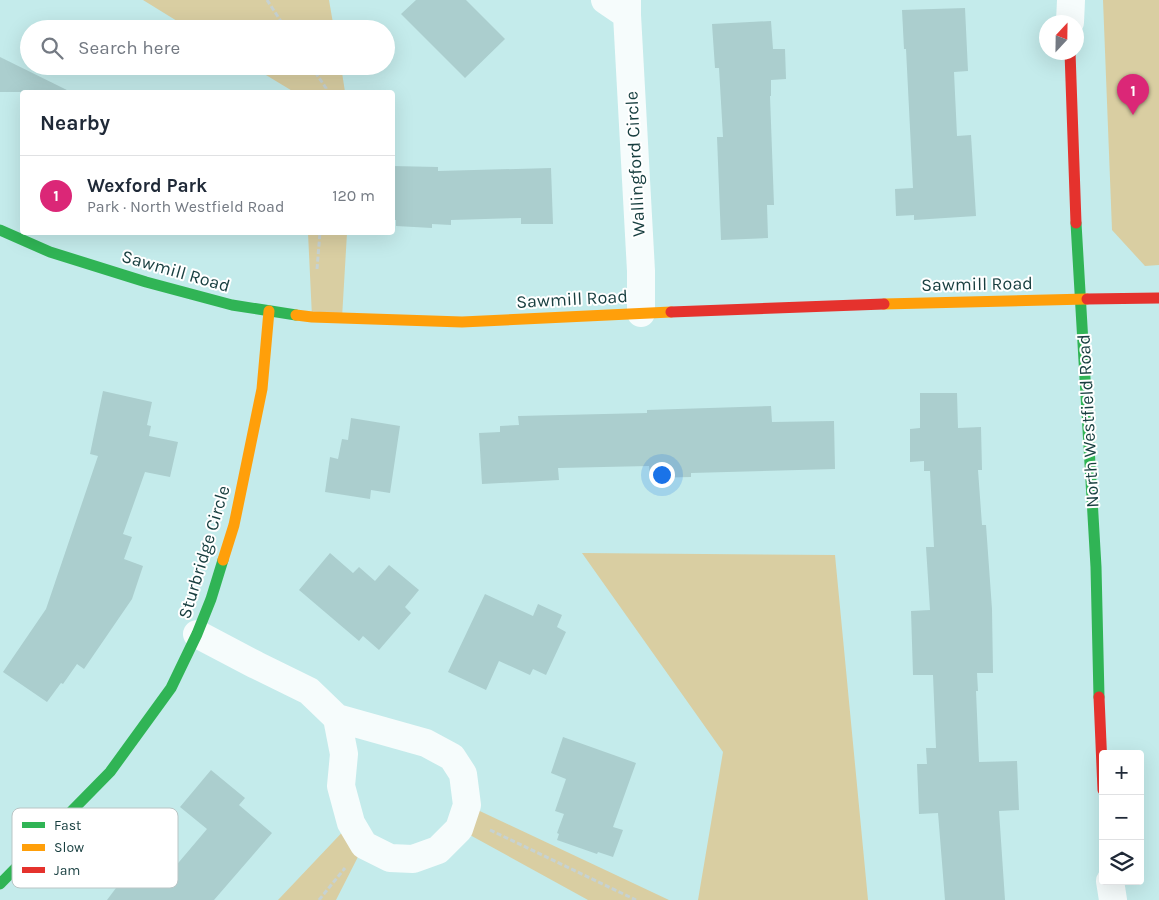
<!DOCTYPE html>
<meta charset="utf-8">
<style>
:root{--surface:#fff;--page:#f2f2f3;--text:#1f2937;--muted:#747a83;--line:#e0e1e3;--accent:#db2777}
body{margin:0;font-family:Karla,sans-serif;background:var(--page);color:var(--text)}
.controls{position:absolute;right:15px;bottom:15px;display:grid;overflow:hidden;border-radius:5px;box-shadow:0 5px 20px #0002}
.controls button{width:45px;height:45px;display:grid;place-items:center;padding:0;border:0;border-bottom:1px solid var(--line);background:var(--surface);color:var(--text);font:25px sans-serif}
.compass{position:absolute;left:1039px;top:15px;width:45px;height:45px;border-radius:50%;background:var(--surface);box-shadow:0 5px 20px #0002;rotate:22deg}
.you{position:absolute;left:661px;top:474px;width:18px;height:18px;margin:-12px;border:4px solid #fff;border-radius:50%;background:#1a73e8;box-shadow:0 0 0 8px #1a73e833}
.badge{display:grid;place-items:center;width:32px;height:32px;border-radius:50%;background:var(--accent);color:#fff;font-size:16px;font-weight:700}
.pin{position:absolute;translate:-50% -41px;filter:drop-shadow(0 1px 2px #0008)}
.pin::after{content:'';position:absolute;top:26px;width:18px;height:15px;background:inherit;clip-path:polygon(0 0,100% 0,50% 100%)}
.list{margin:0;padding:0;list-style:none}
h2{display:flex;justify-content:space-between;align-items:center;height:65px;margin:0;padding:0 20px;font-size:21px}
h2 small{font-size:16px;font-weight:400;color:var(--muted)}
.list li{display:grid;grid-template-columns:32px 1fr auto;gap:15px;align-items:center;box-sizing:border-box;height:80px;padding:0 20px;border-top:1px solid var(--line)}
.list b{display:block;font-size:19px;white-space:nowrap}
.list p{margin:0;font-size:16px;white-space:nowrap;color:var(--muted)}
.list em{font-size:16px;font-style:normal;color:var(--muted)}
.icon{flex:none;width:28px;height:28px;fill:none;stroke:currentColor;stroke-width:2;stroke-linecap:round;stroke-linejoin:round}
.map{position:relative;flex:none;width:1159px;height:900px;overflow:hidden}
.search{position:absolute;background:var(--surface);box-shadow:0 5px 20px #0002;left:20px;top:20px;width:375px;height:55px;display:flex;align-items:center;gap:12px;box-sizing:border-box;padding:0 18px;border-radius:28px;color:var(--muted);font-size:19px}
.panel{position:absolute;background:var(--surface);box-shadow:0 5px 20px #0002;left:20px;top:90px;width:375px;height:145px;border-radius:5px}
.map>svg:first-child{display:block}
</style>
<div class="map">
<svg width="1159" height="900" viewBox="0 0 1159 900">
<rect width="100%" height="100%" fill="#c4ebeb"/>
<path fill="#d9cea2" d="M 143,0 L 329,0 L 334,29 L 190,29 Z
M 1103,0 L 1159,0 L 1159,265 L 1145,266 L 1112,230 Z
M 251,66 L 341,66 L 345,92 L 294,92 Z
M 308,233 L 347,233 L 342,318 L 312,317 Z
M 582,553 L 835,555 L 868,900 L 698,900 L 723,752 Z
M 467,805 L 669,900 L 588,900 L 459,829 Z
M 351,823 L 364,845 L 336,900 L 278,900 Z"/>
<path fill="#abcece" d="M 416,0 L 466,0 L 505,39 L 465,78 L 401,14 Z
M 965,8 L 968,71 L 954,72 L 957,136 L 971,135 L 976,216 L 914,220 L 914,215 L 896,216 L 895,189 L 913,188 L 906,49 L 904,49 L 902,10 Z
M 771,21 L 773,49 L 785,49 L 786,79 L 771,80 L 771,96 L 770,96 L 774,205 L 767,205 L 768,238 L 721,240 L 717,137 L 723,137 L 719,68 L 715,68 L 712,24 Z
M 0,57 L 71,92 L 0,92 Z
M 392,166 L 438,167 L 438,171 L 551,168 L 553,224 L 521,224 L 521,218 L 451,220 L 451,225 L 432,224 L 432,228 L 396,226 L 396,220 L 392,220 Z
M 103,391 L 152,402 L 147,425 L 151,426 L 149,436 L 178,442 L 170,477 L 145,472 L 123,534 L 132,537 L 124,559 L 143,566 L 132,599 L 84,669 L 77,664 L 63,684 L 61,683 L 47,702 L 3,672 L 46,609 L 98,456 L 90,454 Z
M 920,393 L 957,393 L 958,428 L 981,427 L 982,470 L 978,470 L 982,525 L 986,525 L 992,609 L 993,673 L 977,673 L 978,691 L 976,691 L 979,762 L 1017,761 L 1019,810 L 999,811 L 1005,900 L 945,900 L 938,813 L 919,814 L 917,764 L 927,764 L 926,748 L 936,748 L 933,675 L 913,675 L 911,611 L 930,610 L 926,547 L 934,547 L 930,471 L 924,471 L 924,461 L 910,462 L 910,429 L 920,428 Z
M 771,406 L 772,422 L 834,421 L 835,469 L 691,473 L 691,477 L 650,478 L 649,466 L 558,468 L 559,480 L 482,484 L 479,433 L 500,432 L 500,426 L 519,425 L 518,416 L 647,413 L 647,410 Z
M 351,418 L 400,426 L 390,493 L 371,490 L 370,499 L 325,492 L 330,457 L 338,459 L 342,439 L 348,440 Z
M 330,553 L 353,573 L 359,567 L 375,581 L 389,565 L 419,590 L 405,607 L 411,613 L 379,650 L 363,636 L 359,641 L 299,590 Z
M 485,594 L 533,616 L 538,604 L 562,615 L 557,627 L 566,632 L 546,675 L 533,669 L 530,675 L 499,661 L 486,690 L 448,672 Z
M 563,737 L 636,763 L 613,827 L 623,830 L 613,857 L 598,852 L 597,854 L 557,840 L 559,834 L 557,833 L 564,814 L 555,811 L 566,779 L 551,773 Z
M 211,770 L 245,798 L 239,805 L 272,833 L 214,900 L 107,900 L 131,868 L 157,888 L 207,829 L 180,807 Z"/>
<g fill="none" stroke-linecap="round" stroke-linejoin="round">
<path stroke="#c6d2d2" stroke-width="3" stroke-dasharray="5 2.5" stroke-linecap="butt" d="M 267,0 L 286,29
M 311,66 L 326,88 L 326,92
M 317,269 L 320,232
M 490,830 L 636,900
M 319,900 L 345,868"/>
<path stroke="#f6fcfc" stroke-width="28" d="M 605,0 L 627,15 L 627,0
M 627,15 L 641,271 L 641,313
M 1070,22 L 1071,0
M 197,634 L 256,665 L 309,691 L 337,718
M 337,718 L 426,743 L 452,757 L 463,774 L 467,805 L 459,829 L 438,850 L 413,859 L 390,858 L 364,845 L 351,823 L 341,786 L 344,754 Z
M 1110,881 L 1113,900"/>
<path stroke="#30b455" stroke-width="11" d="M 1076,223 L 1096,567 L 1099,697
M 0,230 L 50,252 L 146,282 L 232,305 L 296,315
M 0,884 L 110,772 L 171,688 L 197,634 L 211,599 L 223,560"/>
<path stroke="#ff9f0a" stroke-width="11" d="M 884,304 L 1087,299
M 296,315 L 312,317 L 462,322 L 671,312
M 223,560 L 234,525 L 262,389 L 269,311"/>
<path stroke="#e5322d" stroke-width="11" d="M 1070,52 L 1076,223
M 1087,299 L 1159,298
M 671,312 L 884,304
M 1099,697 L 1103,790"/>
</g>
<g text-anchor="middle" dominant-baseline="central" stroke-width="4" stroke-linejoin="round" paint-order="stroke">
<g font-size="18" fill="#173e3f" stroke="#fff">
<text transform="translate(635 164) rotate(-93)">Wallingford Circle</text>
<text transform="translate(176 271) rotate(16)">Sawmill Road</text>
<text transform="translate(977 284) rotate(-1)">Sawmill Road</text>
<text transform="translate(572 299) rotate(-3)">Sawmill Road</text>
<text transform="translate(1088 421) rotate(-93)">North Westfield Road</text>
<text transform="translate(204 552) rotate(-73)">Sturbridge Circle</text>
</g>
</g>
<rect x="12" y="808" width="166" height="80" rx="8" fill="#fff" stroke="#b9c5c5" stroke-width="1"/>
<rect x="22" y="822" width="23" height="6" fill="#30b455"/>
<rect x="22" y="844" width="23" height="7" fill="#ff9f0a"/>
<rect x="22" y="867" width="23" height="6" fill="#e5322d"/>
<g font-size="14" fill="#173e3f">
<text x="54" y="830">Fast</text>
<text x="54" y="852">Slow</text>
<text x="54" y="875">Jam</text>
</g>
</svg>
<div class="controls">
<button>+</button>
<button>−</button>
<button><svg class="icon" aria-label="layers" viewBox="0 0 24 24"><path d="M12 4l9 5-9 5-9-5zM3 14l9 5 9-5"/></svg></button>
</div>
<svg class="compass" viewBox="-18 -18 36 36"><path d="M0-13l5 13h-10z" fill="#e53935"/><path d="M0 13l5-13h-10z" fill="#747a83"/></svg>
<div class="you"></div>
<div class="pin badge" style="left:1133px;top:115px">1</div>
<div class="search"><svg class="icon" aria-label="search" viewBox="0 0 24 24"><circle cx="10" cy="10" r="6"/><path d="M15 15l6 6"/></svg>Search here</div>
<section class="panel">
<h2>Nearby<small></small></h2>
<ul class="list">
<li><span class="badge">1</span><div><b>Wexford Park</b><p>Park · North Westfield Road</p></div><em>120 m</em></li>
</ul>
</section>
</div>
